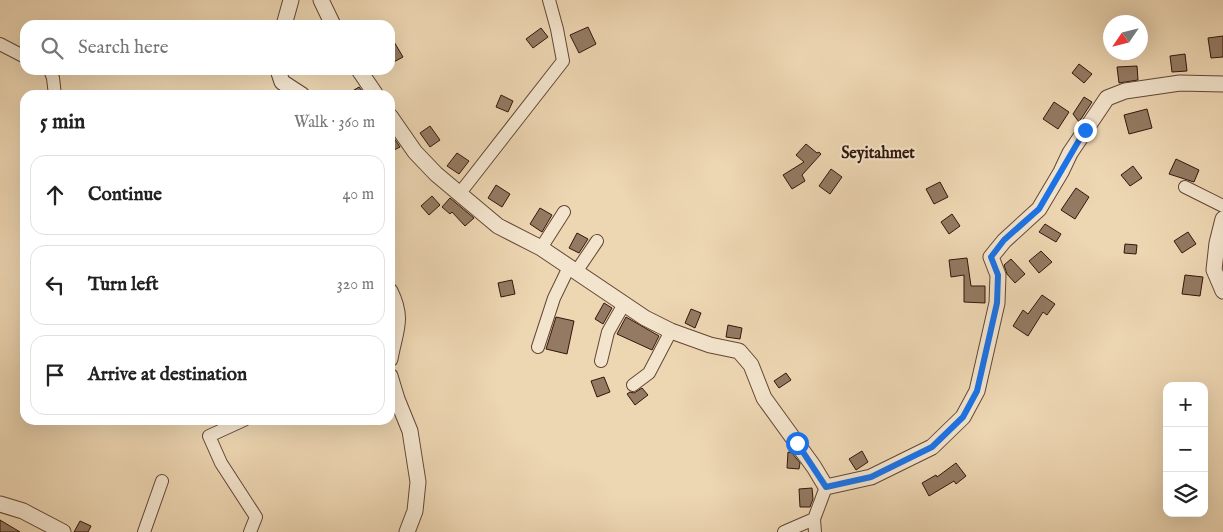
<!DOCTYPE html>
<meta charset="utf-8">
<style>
:root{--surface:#fff;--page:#f2f2f2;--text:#222;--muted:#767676;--line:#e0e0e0}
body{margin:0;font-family:"IM FELL English",serif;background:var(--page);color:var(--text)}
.controls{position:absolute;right:15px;bottom:15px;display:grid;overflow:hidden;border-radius:10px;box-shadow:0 5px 20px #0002}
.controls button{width:45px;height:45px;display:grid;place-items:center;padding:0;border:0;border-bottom:1px solid var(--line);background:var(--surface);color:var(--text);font:25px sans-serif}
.compass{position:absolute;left:1103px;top:15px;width:45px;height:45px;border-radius:50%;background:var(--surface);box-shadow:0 5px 20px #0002;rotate:235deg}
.stop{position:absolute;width:15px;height:15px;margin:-11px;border:4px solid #1a73e8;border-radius:50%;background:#fff}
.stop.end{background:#1a73e8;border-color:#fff;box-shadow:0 1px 5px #0008}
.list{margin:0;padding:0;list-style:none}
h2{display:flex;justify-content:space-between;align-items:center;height:65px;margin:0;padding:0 20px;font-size:21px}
h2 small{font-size:16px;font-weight:400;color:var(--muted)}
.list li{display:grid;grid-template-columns:32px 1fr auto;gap:15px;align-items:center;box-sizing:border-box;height:80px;margin:0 10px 10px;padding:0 10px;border:1px solid var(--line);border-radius:15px}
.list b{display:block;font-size:19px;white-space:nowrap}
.list em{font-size:16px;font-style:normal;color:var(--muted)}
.icon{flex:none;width:28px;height:28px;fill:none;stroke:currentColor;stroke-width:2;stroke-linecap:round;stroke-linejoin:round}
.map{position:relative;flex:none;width:1223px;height:532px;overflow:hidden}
.search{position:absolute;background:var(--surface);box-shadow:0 5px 20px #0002;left:20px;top:20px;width:375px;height:55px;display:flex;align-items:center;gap:12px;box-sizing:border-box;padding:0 18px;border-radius:15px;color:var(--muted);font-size:19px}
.panel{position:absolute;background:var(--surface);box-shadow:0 5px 20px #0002;left:20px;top:90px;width:375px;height:335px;border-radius:15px}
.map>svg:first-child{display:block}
</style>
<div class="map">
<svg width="1223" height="532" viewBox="0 0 1223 532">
<rect width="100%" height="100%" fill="#edd6b2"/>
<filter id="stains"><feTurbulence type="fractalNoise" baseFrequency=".004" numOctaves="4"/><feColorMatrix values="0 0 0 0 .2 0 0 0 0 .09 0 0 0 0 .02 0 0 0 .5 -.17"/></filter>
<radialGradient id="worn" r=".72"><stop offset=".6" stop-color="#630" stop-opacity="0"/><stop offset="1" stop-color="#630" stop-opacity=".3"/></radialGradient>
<path fill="#947a62" stroke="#33170b" d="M 588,27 L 596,44 L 579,53 L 570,35 Z
M 541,28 L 548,37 L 533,48 L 526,39 Z
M 390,35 L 403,57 L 390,64 Z
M 1223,36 L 1223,57 L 1211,58 L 1208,38 Z
M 1185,54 L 1187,71 L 1172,72 L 1170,56 Z
M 1079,64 L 1092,74 L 1084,83 L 1072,73 Z
M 1137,66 L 1138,80 L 1119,83 L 1117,67 Z
M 359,87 L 365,95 L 346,95 Z
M 501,95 L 513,101 L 508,112 L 496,107 Z
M 1084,97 L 1092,102 L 1079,122 L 1073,114 Z
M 1054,102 L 1069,112 L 1058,129 L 1043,119 Z
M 1147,109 L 1152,128 L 1129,134 L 1124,115 Z
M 430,126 L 440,140 L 430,147 L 420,133 Z
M 390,132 L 400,147 L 390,152 Z
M 806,144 L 817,153 L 819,152 L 821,154 L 802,175 L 805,181 L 792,189 L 783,175 L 804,162 L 796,155 Z
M 457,153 L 469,161 L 459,174 L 447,166 Z
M 1176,159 L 1199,170 L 1194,182 L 1169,174 Z
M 1133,166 L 1142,178 L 1130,186 L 1121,175 Z
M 831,169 L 842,177 L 830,194 L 819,186 Z
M 940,182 L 948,197 L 934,204 L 926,189 Z
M 496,185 L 510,194 L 502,207 L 488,198 Z
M 1076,188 L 1089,197 L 1075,219 L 1061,210 Z
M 432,196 L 440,205 L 429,215 L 421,206 Z
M 450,198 L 474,218 L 465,226 L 452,212 L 450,214 L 442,207 Z
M 540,208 L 552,215 L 542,232 L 530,224 Z
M 952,214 L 960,226 L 949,234 L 941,222 Z
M 1045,224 L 1061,234 L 1056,242 L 1039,232 Z
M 1188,232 L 1196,244 L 1182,253 L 1174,241 Z
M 577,233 L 588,239 L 579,253 L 569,248 Z
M 1125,244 L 1137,245 L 1136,254 L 1124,253 Z
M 1041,251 L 1052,262 L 1039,273 L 1029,261 Z
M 967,258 L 971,286 L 985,286 L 985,303 L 964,302 L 964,275 L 951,277 L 949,260 Z
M 1011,259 L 1025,274 L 1015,283 L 1007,274 L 1004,265 Z
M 1185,275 L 1203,277 L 1200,296 L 1182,294 Z
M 512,280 L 515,294 L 501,297 L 498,283 Z
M 1042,295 L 1055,304 L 1047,315 L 1043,312 L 1028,336 L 1013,326 L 1023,310 L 1028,314 Z
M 604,303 L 612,308 L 603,324 L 595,319 Z
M 691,309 L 701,313 L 695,328 L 685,323 Z
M 556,317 L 574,321 L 567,354 L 546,349 Z
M 626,317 L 659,336 L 652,350 L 617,334 Z
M 728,325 L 742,328 L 740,339 L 726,337 Z
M 786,373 L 791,380 L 779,388 L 774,381 Z
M 604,377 L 610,392 L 597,397 L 591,381 Z
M 642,388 L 648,395 L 635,405 L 627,394 L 630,392 L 634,393 Z
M 862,451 L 868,462 L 856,470 L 849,459 Z
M 788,452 L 792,453 L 800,463 L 799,469 L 787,468 Z
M 956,463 L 966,476 L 956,484 L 954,481 L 929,496 L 922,483 L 936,475 L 937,477 Z
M 812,488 L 813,499 L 810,507 L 800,507 L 799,489 Z
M 0,520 L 20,532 L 0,532 Z
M 80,521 L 91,526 L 88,532 L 74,532 Z"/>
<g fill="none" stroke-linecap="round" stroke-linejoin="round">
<g stroke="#624735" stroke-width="14">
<path id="minor" d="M 0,44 L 25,57
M 50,70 L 53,78 L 55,95
M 1185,187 L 1223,206
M 460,193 L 563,61 L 557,29 L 549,0
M 541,248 L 564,212
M 576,272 L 597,241
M 538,347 L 554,298 L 569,267
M 601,361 L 608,332 L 624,304
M 633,385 L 649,373 L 671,331
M 244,420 L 209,436 L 221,463 L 256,517 L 250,532
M 144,532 L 162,481
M 784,532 L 814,519
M 815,532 L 814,519 L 826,487"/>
</g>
<g stroke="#624735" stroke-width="17">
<path id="tertiary" d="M 321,0 L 333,25
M 284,25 L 291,0
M 278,70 L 282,82 L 302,95
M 359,70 L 376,95
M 390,116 L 415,152 L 436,174 L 498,226 L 541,248 L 645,318 L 671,331 L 710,345 L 739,351 L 751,365 L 764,398 L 814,467 L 826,487 L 871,477 L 932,447 L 963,417 L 977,391 L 997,303 L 998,275 L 991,257 L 1004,241 L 1039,209 L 1061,172 L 1070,153 L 1107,98 L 1125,91 L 1180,83 L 1223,84
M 1223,219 L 1217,243 L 1214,270 L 1223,291
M 390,291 C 404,319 395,331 390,359
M 390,376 L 397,399 L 410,431 L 418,482 L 415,511 L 407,532
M 0,504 L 23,511 L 63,532"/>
</g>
<use href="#minor" stroke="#f3e4cd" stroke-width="12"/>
<use href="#tertiary" stroke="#f3e4cd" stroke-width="15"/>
</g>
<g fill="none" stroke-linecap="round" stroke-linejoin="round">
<path stroke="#1a73e8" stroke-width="6" d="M 797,443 L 826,487 L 871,477 L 932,447 L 963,417 L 977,391 L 997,303 L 998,275 L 991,257 L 1004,240 L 1039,209 L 1085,130"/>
</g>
<g text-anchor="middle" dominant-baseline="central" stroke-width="4" stroke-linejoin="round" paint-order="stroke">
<g font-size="16" font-weight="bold" fill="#33170b" stroke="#f3e4cd">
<text x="878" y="154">Seyitahmet</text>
</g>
</g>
<rect width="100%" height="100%" filter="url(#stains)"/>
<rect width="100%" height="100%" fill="url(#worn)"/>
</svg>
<div class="controls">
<button>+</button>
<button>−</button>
<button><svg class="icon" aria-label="layers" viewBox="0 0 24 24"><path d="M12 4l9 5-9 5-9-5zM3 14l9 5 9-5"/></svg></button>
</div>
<svg class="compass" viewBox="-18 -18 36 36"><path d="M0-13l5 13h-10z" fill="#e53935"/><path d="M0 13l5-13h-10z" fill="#767676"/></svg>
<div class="stop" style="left:797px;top:443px"></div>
<div class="stop end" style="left:1085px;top:130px"></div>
<div class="search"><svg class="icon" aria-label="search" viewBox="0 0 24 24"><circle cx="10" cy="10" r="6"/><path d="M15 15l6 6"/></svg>Search here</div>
<section class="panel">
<h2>5 min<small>Walk · 360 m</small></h2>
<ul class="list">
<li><svg class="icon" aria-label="ahead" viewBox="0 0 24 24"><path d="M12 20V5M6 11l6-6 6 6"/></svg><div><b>Continue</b></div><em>40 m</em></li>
<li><svg class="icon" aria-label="left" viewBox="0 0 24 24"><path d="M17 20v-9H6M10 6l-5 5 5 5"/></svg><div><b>Turn left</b></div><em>320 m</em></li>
<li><svg class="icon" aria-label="arrive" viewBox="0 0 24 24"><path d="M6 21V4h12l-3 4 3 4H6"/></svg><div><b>Arrive at destination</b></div></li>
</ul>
</section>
</div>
